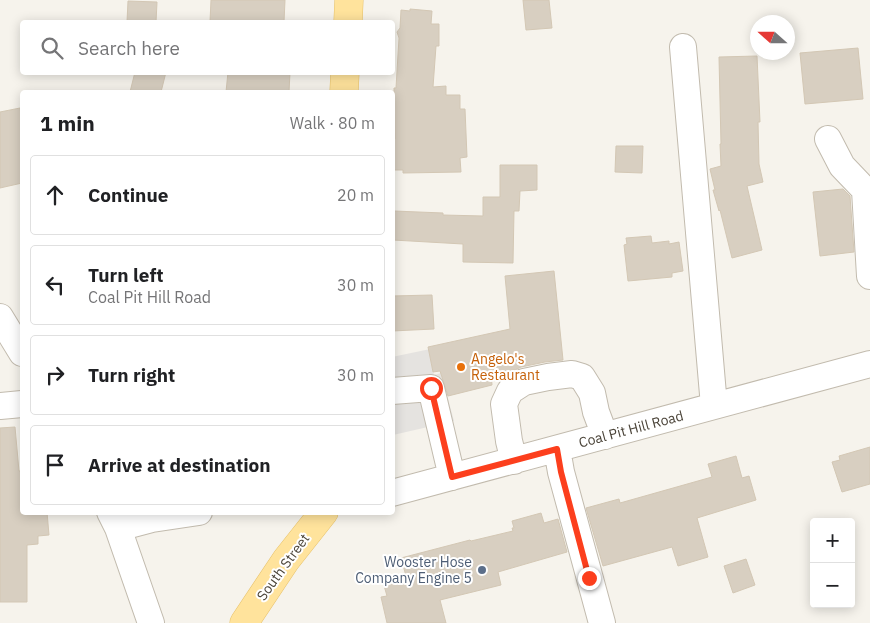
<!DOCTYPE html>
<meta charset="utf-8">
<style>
:root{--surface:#fff;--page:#f2f2f2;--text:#202124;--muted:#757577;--line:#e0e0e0}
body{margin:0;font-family:"IBM Plex Sans",sans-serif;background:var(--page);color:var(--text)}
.controls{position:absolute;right:15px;bottom:15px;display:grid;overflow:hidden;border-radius:5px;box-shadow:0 2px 12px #0003}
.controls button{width:45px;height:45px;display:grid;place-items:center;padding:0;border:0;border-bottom:1px solid var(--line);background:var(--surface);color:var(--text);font:25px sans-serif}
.compass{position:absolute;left:750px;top:15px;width:45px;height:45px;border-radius:50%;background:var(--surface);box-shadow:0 2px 12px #0003;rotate:291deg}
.stop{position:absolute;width:15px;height:15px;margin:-11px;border:4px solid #fc3f1d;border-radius:50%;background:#fff}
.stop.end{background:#fc3f1d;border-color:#fff;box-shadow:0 1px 5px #0008}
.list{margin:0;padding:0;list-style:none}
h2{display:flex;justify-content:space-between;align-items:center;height:65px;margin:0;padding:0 20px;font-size:21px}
h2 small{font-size:16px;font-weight:400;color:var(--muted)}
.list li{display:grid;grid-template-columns:32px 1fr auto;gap:15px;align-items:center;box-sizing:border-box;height:80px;margin:0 10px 10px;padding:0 10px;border:1px solid var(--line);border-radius:5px}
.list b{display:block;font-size:19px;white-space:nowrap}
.list p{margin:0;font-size:16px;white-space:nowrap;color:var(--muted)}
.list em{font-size:16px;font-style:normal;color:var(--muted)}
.icon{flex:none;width:28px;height:28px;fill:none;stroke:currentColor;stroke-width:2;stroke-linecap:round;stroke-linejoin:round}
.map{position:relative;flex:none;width:870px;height:623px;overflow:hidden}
.search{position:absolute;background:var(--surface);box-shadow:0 2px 12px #0003;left:20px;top:20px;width:375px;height:55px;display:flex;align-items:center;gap:12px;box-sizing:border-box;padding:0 18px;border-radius:5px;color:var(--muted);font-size:19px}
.panel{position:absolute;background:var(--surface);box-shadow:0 2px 12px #0003;left:20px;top:90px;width:375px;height:425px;border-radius:5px}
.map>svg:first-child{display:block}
</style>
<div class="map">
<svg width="870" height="623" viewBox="0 0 870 623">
<rect width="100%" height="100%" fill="#f6f3ec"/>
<path fill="#e5e3e0" d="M 435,348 L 438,361 L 431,363 L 434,375 L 441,373 L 454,421 L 393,435 L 392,357 Z"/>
<path fill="#d8cfc1" stroke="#d3c7b4" d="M 211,0 L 285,0 L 284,22 L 210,22 Z
M 523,0 L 549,0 L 552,28 L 526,30 Z
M 128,1 L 157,2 L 156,22 L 127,22 Z
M 410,9 L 432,11 L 431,24 L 439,24 L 439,46 L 436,46 L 433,87 L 446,86 L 446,95 L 460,95 L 460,109 L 465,109 L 467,157 L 460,158 L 461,172 L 403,173 L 403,170 L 394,170 L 393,139 L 395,139 L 394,88 L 396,88 L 399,38 L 397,32 L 400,28 L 401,10 L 410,11 Z
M 858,48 L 863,99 L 805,104 L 800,53 Z
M 757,56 L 760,122 L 758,122 L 759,164 L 763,182 L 747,186 L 762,250 L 732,258 L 720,210 L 719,211 L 713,190 L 715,190 L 710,169 L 721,166 L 720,144 L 721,144 L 719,57 Z
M 135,72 L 166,72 L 161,92 L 130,92 Z
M 228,72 L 290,72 L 289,92 L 226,92 Z
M 20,108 L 22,120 L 22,183 L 0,188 L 0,112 Z
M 616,146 L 643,146 L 642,173 L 615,172 Z
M 500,165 L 537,165 L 537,190 L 520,191 L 519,211 L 514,211 L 513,263 L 463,262 L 463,244 L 393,240 L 394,211 L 443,213 L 443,215 L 483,216 L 483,197 L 500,197 Z
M 843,189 L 850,196 L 854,252 L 820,256 L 813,192 Z
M 651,236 L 652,243 L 669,241 L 669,244 L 679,242 L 683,271 L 672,273 L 672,277 L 628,281 L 624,245 L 627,244 L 626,238 Z
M 554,271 L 563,360 L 545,362 L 521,367 L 515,370 L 491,372 L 492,385 L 448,396 L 440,371 L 433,372 L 428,347 L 510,329 L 505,276 Z
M 432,295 L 434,329 L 392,331 L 392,296 Z
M 15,427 L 19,471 L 22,471 L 22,512 L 47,512 L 49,535 L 38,536 L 38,544 L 27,545 L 27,602 L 0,602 L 0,428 Z
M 870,447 L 870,484 L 842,492 L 832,462 L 840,460 L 839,456 Z
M 736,456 L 742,478 L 749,476 L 756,500 L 697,518 L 708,557 L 678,566 L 672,547 L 603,566 L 586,508 L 619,499 L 620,503 L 712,477 L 708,464 Z
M 541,513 L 544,523 L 558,519 L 567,552 L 498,572 L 501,585 L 440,600 L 446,623 L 387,623 L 381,597 L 387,596 L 383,582 L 406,576 L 401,558 L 470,540 L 471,541 L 513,531 L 512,528 L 514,528 L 512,521 Z
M 746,559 L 755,585 L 733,593 L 724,566 Z"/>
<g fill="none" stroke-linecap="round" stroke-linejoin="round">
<g stroke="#c2bbae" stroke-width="28">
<path id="minor" d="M 683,47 L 714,406
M 828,139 L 842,166 L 865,190 L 870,276
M 0,317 L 22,353
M 392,391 L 431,388 L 452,477
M 0,406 L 22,404
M 557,449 L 561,472 L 602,623
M 514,461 L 509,441 L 504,404 L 510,391 L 524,382 L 548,377 L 572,374 L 582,377 L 592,393 L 596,412 L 605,436
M 392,493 L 870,364
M 110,512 L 118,528 L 151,623
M 118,528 L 152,519 L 199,512"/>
</g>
<g stroke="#e6c16a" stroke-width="29">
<path id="major" d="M 348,22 L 349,0
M 344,92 L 345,72
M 244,623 L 286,560 L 324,512"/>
</g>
<use href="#minor" stroke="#fff" stroke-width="26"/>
<use href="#major" stroke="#ffe39c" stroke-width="28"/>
</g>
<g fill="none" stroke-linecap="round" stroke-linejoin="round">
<path stroke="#fc3f1d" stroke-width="6" d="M 431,388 L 452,477 L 557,449 L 561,472 L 589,578"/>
</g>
<circle fill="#e8710a" stroke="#fff" stroke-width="2" cx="461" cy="367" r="5"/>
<circle fill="#5c6f8a" stroke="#fff" stroke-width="2" cx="482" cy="570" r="5"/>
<g text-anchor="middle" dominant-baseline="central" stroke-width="4" stroke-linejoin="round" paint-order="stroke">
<g font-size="14" fill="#c56008" stroke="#fff" text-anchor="start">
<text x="471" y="359">Angelo's<tspan x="471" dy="16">Restaurant</tspan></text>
</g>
<g font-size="14" fill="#4b4439" stroke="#fff">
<text transform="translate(631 429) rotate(-15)">Coal Pit Hill Road</text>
<text transform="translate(283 567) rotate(-54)">South Street</text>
</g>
<g font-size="14" fill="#4e5e75" stroke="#fff" text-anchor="end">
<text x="472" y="562">Wooster Hose<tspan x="472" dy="16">Company Engine 5</tspan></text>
</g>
</g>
</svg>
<div class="controls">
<button>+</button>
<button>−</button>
</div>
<svg class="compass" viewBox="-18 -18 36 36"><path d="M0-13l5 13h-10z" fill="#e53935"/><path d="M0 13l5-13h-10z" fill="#757577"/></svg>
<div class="stop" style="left:431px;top:388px"></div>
<div class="stop end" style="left:589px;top:578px"></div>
<div class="search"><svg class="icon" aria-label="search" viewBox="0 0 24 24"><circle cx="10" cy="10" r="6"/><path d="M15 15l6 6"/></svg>Search here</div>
<section class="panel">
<h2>1 min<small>Walk · 80 m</small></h2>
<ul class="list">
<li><svg class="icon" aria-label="ahead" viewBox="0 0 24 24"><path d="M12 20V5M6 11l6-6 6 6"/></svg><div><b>Continue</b></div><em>20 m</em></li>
<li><svg class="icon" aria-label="left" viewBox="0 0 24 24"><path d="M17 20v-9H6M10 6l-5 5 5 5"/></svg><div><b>Turn left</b><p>Coal Pit Hill Road</p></div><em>30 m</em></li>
<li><svg class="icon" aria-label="right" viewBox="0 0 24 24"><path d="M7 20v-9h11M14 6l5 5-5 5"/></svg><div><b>Turn right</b></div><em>30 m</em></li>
<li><svg class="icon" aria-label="arrive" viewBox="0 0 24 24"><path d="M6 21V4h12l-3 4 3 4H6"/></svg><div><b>Arrive at destination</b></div></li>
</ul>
</section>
</div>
